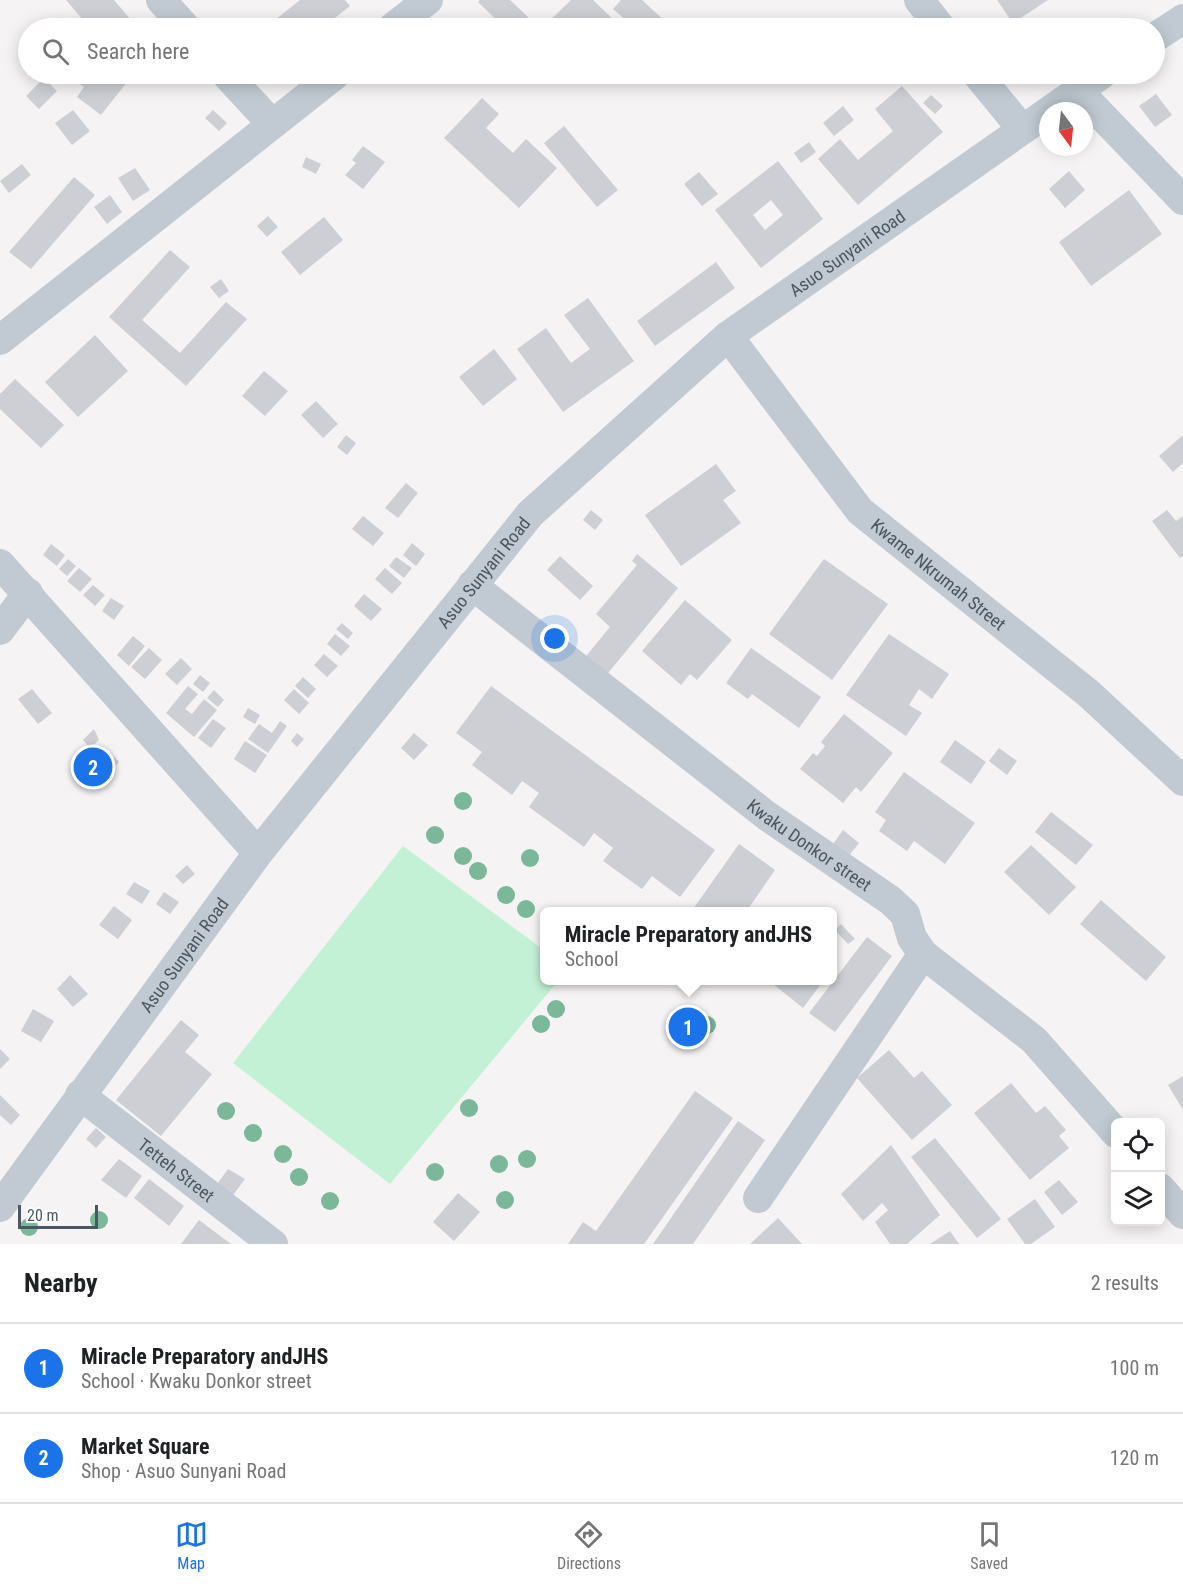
<!DOCTYPE html>
<meta charset="utf-8">
<style>
:root{--surface:#fff;--page:#f6f6f6;--text:#202124;--muted:#757577;--line:#e0e0e0;--accent:#1a73e8}
body{margin:0;font-family:"Roboto Condensed",sans-serif;background:var(--page);color:var(--text)}
.controls{position:absolute;right:18px;bottom:18px;display:grid;overflow:hidden;border-radius:9px;box-shadow:0 3px 15px #0003}
.controls button{width:54px;height:54px;display:grid;place-items:center;padding:0;border:0;border-bottom:2px solid var(--line);background:var(--surface);color:var(--text);font:30px sans-serif}
.compass{position:absolute;left:1039px;top:102px;width:54px;height:54px;border-radius:50%;background:var(--surface);box-shadow:0 3px 15px #0003;rotate:165deg}
.scale{position:absolute;left:18px;bottom:15px;width:80px;box-sizing:border-box;padding-left:6px;border:3px solid #4a5661;border-top:0;font-size:16px;line-height:21px;white-space:nowrap;color:#4a5661;-webkit-text-stroke:4px #fff;paint-order:stroke}
.you{position:absolute;left:555px;top:639px;width:21px;height:21px;margin:-15px;border:4px solid #fff;border-radius:50%;background:#1a73e8;box-shadow:0 0 0 9px #1a73e833}
.badge{display:grid;place-items:center;width:39px;height:39px;border-radius:50%;background:var(--accent);color:#fff;font-size:20px;font-weight:700}
.pin{position:absolute;translate:-50% -50%;border:3px solid #fff;box-shadow:0 2px 6px #0006}
.popup{position:absolute;left:540px;top:907px;width:297px;height:78px;box-sizing:border-box;display:grid;place-content:center;border-radius:9px;background:var(--surface);filter:drop-shadow(0 2px 4px #0005);font-size:20px;white-space:nowrap;color:var(--muted)}
.popup b{font-size:22px;color:var(--text)}
.popup::after{content:'';position:absolute;left:50%;top:100%;margin-left:-12px;border:12px solid transparent;border-top-color:var(--surface)}
.list{margin:0;padding:0;list-style:none}
h2{display:flex;justify-content:space-between;align-items:center;height:78px;margin:0;padding:0 24px;font-size:26px}
h2 small{font-size:20px;font-weight:400;color:var(--muted)}
.list li{display:grid;grid-template-columns:39px 1fr auto;gap:18px;align-items:center;box-sizing:border-box;height:90px;padding:0 24px;border-top:2px solid var(--line)}
.list b{display:block;font-size:22px;white-space:nowrap}
.list p{margin:0;font-size:20px;white-space:nowrap;color:var(--muted)}
.list em{font-size:20px;font-style:normal;color:var(--muted)}
.icon{flex:none;width:33px;height:33px;fill:none;stroke:currentColor;stroke-width:2;stroke-linecap:round;stroke-linejoin:round}
.map{position:relative;flex:none;width:1183px;height:1244px;overflow:hidden}
.search{position:absolute;background:var(--surface);box-shadow:0 3px 15px #0003;left:18px;right:18px;top:18px;height:66px;display:flex;align-items:center;gap:15px;box-sizing:border-box;padding:0 21px;border-radius:33px;color:var(--muted);font-size:22px}
.sheet{height:258px;background:var(--surface)}
nav{display:flex;justify-content:space-around;align-items:center;box-sizing:border-box;height:84px;border-top:2px solid var(--line);background:var(--surface);font-size:16px;color:var(--muted)}
nav a{display:grid;justify-items:center;gap:3px}
nav .on{color:var(--accent)}
.map>svg:first-child{display:block}
</style>
<div class="map">
<svg width="1183" height="1244" viewBox="0 0 1183 1244">
<rect width="100%" height="100%" fill="#f5f3f3"/>
<path fill="#c3f1d5" d="M 403,846 L 544,950 L 544,980 L 558,981 L 390,1184 L 233,1063 Z"/>
<path fill="#cdcfd5" fill-rule="evenodd" d="M 66,0 L 114,0 L 138,28 L 90,28 Z
M 300,0 L 345,0 L 350,6 L 322,28 L 265,28 Z
M 480,0 L 510,0 L 528,17 L 516,28 L 505,28 L 478,2 Z
M 571,0 L 593,0 L 622,28 L 542,28 Z
M 621,0 L 642,0 L 668,24 L 664,28 L 635,28 L 613,9 Z
M 997,0 L 1048,0 L 1013,23 Z
M 65,74 L 115,74 L 127,82 L 101,115 L 77,97 L 84,87 Z
M 448,74 L 469,74 L 458,84 Z
M 930,74 L 950,74 L 939,83 Z
M 44,78 L 57,91 L 39,109 L 26,96 Z
M 902,86 L 943,132 L 858,205 L 818,159 L 840,139 L 858,160 L 893,131 L 875,109 Z
M 1156,94 L 1172,115 L 1155,127 L 1139,106 Z
M 931,95 L 943,106 L 935,114 L 923,103 Z
M 482,98 L 499,114 L 486,128 L 513,153 L 526,139 L 557,168 L 519,208 L 444,138 Z
M 843,106 L 854,120 L 834,136 L 823,123 Z
M 73,110 L 90,131 L 72,145 L 55,123 Z
M 213,110 L 227,123 L 219,131 L 205,118 Z
M 564,126 L 618,190 L 597,207 L 544,143 Z
M 809,142 L 816,152 L 801,163 L 794,153 Z
M 363,146 L 385,162 L 363,189 L 345,175 L 356,163 L 352,160 Z
M 306,157 L 321,164 L 316,174 L 302,167 Z
M 778,161 L 823,219 L 761,268 L 715,210 ZM 771,200 L 783,215 L 765,230 L 753,215 Z
M 22,164 L 31,175 L 9,193 L 0,181 Z
M 135,168 L 150,190 L 133,201 L 118,178 Z
M 1069,171 L 1085,190 L 1065,208 L 1049,189 Z
M 699,172 L 718,194 L 702,206 L 684,184 Z
M 74,177 L 95,195 L 31,269 L 9,252 Z
M 1129,190 L 1162,234 L 1091,286 L 1059,242 Z
M 110,195 L 122,212 L 107,224 L 94,207 Z
M 268,216 L 278,227 L 267,237 L 257,226 Z
M 324,217 L 343,240 L 300,275 L 281,252 Z
M 170,250 L 190,267 L 142,320 L 180,353 L 226,302 L 247,319 L 186,386 L 109,317 Z
M 716,262 L 735,288 L 655,346 L 637,321 Z
M 221,279 L 229,291 L 219,298 L 210,287 Z
M 588,298 L 634,361 L 563,412 L 517,349 L 546,328 L 571,363 L 590,349 L 564,315 Z
M 95,335 L 128,371 L 78,417 L 45,382 Z
M 494,349 L 517,379 L 483,406 L 459,377 Z
M 264,371 L 288,391 L 265,416 L 242,396 Z
M 15,379 L 64,425 L 41,448 L 0,409 L 0,394 Z
M 316,401 L 338,424 L 323,438 L 301,415 Z
M 346,435 L 356,443 L 347,455 L 337,447 Z
M 1183,435 L 1183,463 L 1173,472 L 1159,456 Z
M 716,464 L 736,491 L 723,500 L 741,523 L 681,566 L 645,515 Z
M 406,483 L 418,493 L 398,518 L 385,508 Z
M 591,510 L 603,520 L 595,530 L 583,520 Z
M 1167,510 L 1176,521 L 1183,516 L 1183,556 L 1180,558 L 1152,521 Z
M 363,516 L 384,533 L 373,546 L 352,529 Z
M 412,543 L 425,554 L 416,566 L 403,555 Z
M 51,544 L 65,555 L 57,566 L 43,555 Z
M 637,554 L 678,588 L 604,678 L 582,661 L 610,627 L 596,614 L 637,565 L 632,561 Z
M 560,556 L 593,586 L 580,600 L 547,570 Z
M 396,557 L 412,568 L 404,578 L 389,566 Z
M 68,559 L 76,566 L 67,576 L 59,569 Z
M 824,559 L 888,604 L 832,680 L 769,634 Z
M 79,568 L 92,579 L 80,592 L 67,581 Z
M 385,568 L 402,583 L 392,594 L 375,579 Z
M 93,585 L 105,595 L 95,606 L 83,595 Z
M 364,594 L 382,609 L 371,621 L 354,606 Z
M 111,598 L 124,606 L 114,620 L 102,611 Z
M 685,600 L 732,640 L 697,680 L 690,674 L 681,685 L 642,651 Z
M 342,623 L 353,633 L 348,639 L 336,629 Z
M 335,634 L 350,646 L 341,656 L 327,644 Z
M 889,634 L 949,674 L 932,699 L 919,689 L 909,705 L 922,713 L 906,736 L 846,695 Z
M 133,636 L 145,646 L 129,666 L 117,655 Z
M 149,648 L 162,660 L 145,679 L 131,667 Z
M 751,648 L 821,697 L 799,728 L 752,694 L 748,699 L 726,683 Z
M 324,654 L 338,666 L 327,677 L 314,665 Z
M 181,658 L 192,669 L 177,685 L 165,674 Z
M 200,675 L 210,683 L 203,692 L 193,684 Z
M 303,677 L 316,689 L 308,698 L 295,686 Z
M 188,686 L 198,694 L 185,709 L 192,714 L 204,699 L 217,710 L 194,737 L 166,713 Z
M 491,686 L 715,850 L 680,897 L 652,876 L 642,889 L 603,861 L 613,848 L 594,833 L 584,847 L 529,807 L 539,793 L 522,781 L 512,795 L 472,765 L 482,752 L 456,733 Z
M 32,689 L 52,713 L 38,724 L 18,699 Z
M 294,689 L 309,703 L 299,714 L 284,700 Z
M 214,690 L 224,700 L 218,707 L 207,698 Z
M 248,708 L 260,715 L 255,724 L 243,717 Z
M 844,714 L 893,753 L 861,792 L 856,787 L 843,803 L 800,769 L 813,753 L 817,756 L 825,746 L 821,742 Z
M 213,719 L 226,728 L 211,748 L 198,738 Z
M 280,721 L 287,726 L 268,753 L 248,739 L 259,724 L 272,733 Z
M 94,729 L 99,740 L 90,748 L 83,740 Z
M 297,733 L 304,739 L 297,747 L 291,741 Z
M 414,733 L 428,745 L 414,760 L 401,748 Z
M 955,740 L 986,762 L 971,784 L 940,762 Z
M 245,741 L 267,755 L 255,773 L 234,759 Z
M 999,748 L 1017,761 L 1007,775 L 989,761 Z
M 108,751 L 119,762 L 109,772 L 98,761 Z
M 904,772 L 975,823 L 945,864 L 914,841 L 907,851 L 879,831 L 886,820 L 875,812 Z
M 1051,812 L 1093,845 L 1076,865 L 1035,832 Z
M 843,830 L 859,843 L 848,857 L 833,844 Z
M 739,844 L 775,870 L 746,912 L 691,912 Z
M 1031,845 L 1076,887 L 1049,915 L 1004,872 Z
M 187,865 L 195,874 L 183,884 L 175,876 Z
M 134,882 L 150,891 L 142,904 L 126,894 Z
M 164,892 L 179,902 L 170,914 L 156,904 Z
M 1101,900 L 1166,957 L 1146,981 L 1080,924 Z
M 114,906 L 132,920 L 118,939 L 99,925 Z
M 841,924 L 855,939 L 848,944 L 835,930 Z
M 867,937 L 892,956 L 835,1032 L 809,1013 Z
M 70,975 L 88,994 L 73,1007 L 57,989 Z
M 768,980 L 824,980 L 803,1008 Z
M 33,1009 L 54,1021 L 41,1042 L 21,1031 Z
M 181,1020 L 199,1035 L 185,1052 L 212,1074 L 161,1136 L 116,1100 Z
M 0,1049 L 10,1059 L 0,1069 Z
M 889,1050 L 914,1078 L 922,1071 L 952,1105 L 912,1140 L 857,1078 Z
M 1183,1076 L 1183,1110 L 1168,1085 Z
M 1011,1083 L 1036,1113 L 1045,1106 L 1066,1130 L 1059,1136 L 1069,1148 L 1030,1180 L 974,1113 Z
M 695,1091 L 733,1118 L 644,1244 L 568,1244 L 583,1222 L 596,1231 Z
M 0,1095 L 20,1115 L 11,1125 L 0,1115 Z
M 738,1121 L 765,1140 L 693,1244 L 653,1244 Z
M 96,1128 L 106,1137 L 96,1148 L 86,1139 Z
M 935,1138 L 1001,1219 L 977,1238 L 911,1157 Z
M 891,1145 L 940,1215 L 907,1244 L 890,1244 L 875,1222 L 888,1210 L 882,1203 L 863,1221 L 841,1194 Z
M 119,1159 L 142,1176 L 126,1198 L 101,1180 Z
M 228,1169 L 245,1179 L 231,1198 L 215,1187 Z
M 149,1179 L 184,1206 L 169,1226 L 134,1198 Z
M 1059,1180 L 1078,1202 L 1062,1215 L 1044,1192 Z
M 458,1193 L 480,1212 L 454,1241 L 433,1222 Z
M 1035,1199 L 1055,1227 L 1031,1244 L 1025,1244 L 1007,1219 Z
M 778,1218 L 802,1244 L 750,1244 Z
M 199,1220 L 231,1244 L 181,1244 Z
M 950,1231 L 959,1244 L 930,1244 Z"/>
<g fill="none" stroke-linecap="round" stroke-linejoin="round">
<g stroke="#c1cad2" stroke-width="30">
<path d="M 161,0 L 186,28"/>
<path d="M 919,0 L 941,28"/>
<path d="M 392,28 L 428,0"/>
<path d="M 1154,38 L 1183,19"/>
<path d="M 226,74 L 272,124"/>
<path d="M 977,74 L 1022,129"/>
<path d="M 1077,90 L 1183,200"/>
<path id="s1" d="M 728,336 L 860,511 L 1088,693 L 1183,781"/>
<path d="M 0,340 L 336,74"/>
<path d="M 0,564 L 258,853"/>
<path id="s2" d="M 472,585 L 767,816 L 890,900 L 905,914 L 912,938 L 923,954 L 1034,1040 L 1116,1133"/>
<path d="M 0,630 L 28,593"/>
<path id="s3" d="M 80,1095 L 273,1244"/>
<path d="M 1160,1188 L 1183,1214"/>
<path d="M 758,1198 L 923,954"/>
<path id="s4" d="M 0,1207 L 258,853 L 530,514 L 728,336 L 1102,74"/>
</g>
</g>
<g fill="#7bb799">
<circle cx="463" cy="801" r="9"/>
<circle cx="435" cy="835" r="9"/>
<circle cx="463" cy="856" r="9"/>
<circle cx="530" cy="858" r="9"/>
<circle cx="478" cy="871" r="9"/>
<circle cx="506" cy="895" r="9"/>
<circle cx="526" cy="909" r="9"/>
<circle cx="556" cy="1009" r="9"/>
<circle cx="541" cy="1024" r="9"/>
<circle cx="707" cy="1025" r="9"/>
<circle cx="469" cy="1108" r="9"/>
<circle cx="226" cy="1111" r="9"/>
<circle cx="253" cy="1133" r="9"/>
<circle cx="283" cy="1154" r="9"/>
<circle cx="527" cy="1159" r="9"/>
<circle cx="499" cy="1164" r="9"/>
<circle cx="435" cy="1172" r="9"/>
<circle cx="299" cy="1177" r="9"/>
<circle cx="505" cy="1200" r="9"/>
<circle cx="330" cy="1201" r="9"/>
<circle cx="99" cy="1220" r="9"/>
<circle cx="29" cy="1227" r="9"/>
</g>
<g text-anchor="middle" dominant-baseline="central" stroke-width="4.5" stroke-linejoin="round" paint-order="stroke">
<g font-size="18" fill="#4a5661" stroke="#fff">
<text stroke="none"><textPath href="#s4" startOffset="1284">Asuo Sunyani Road</textPath></text>
<text stroke="none"><textPath href="#s4" startOffset="798">Asuo Sunyani Road</textPath></text>
<text stroke="none"><textPath href="#s1" startOffset="320">Kwame Nkrumah Street</textPath></text>
<text stroke="none"><textPath href="#s2" startOffset="426">Kwaku Donkor street</textPath></text>
<text stroke="none"><textPath href="#s4" startOffset="312">Asuo Sunyani Road</textPath></text>
<text stroke="none"><textPath href="#s3" startOffset="122">Tetteh Street</textPath></text>
</g>
</g>
</svg>
<div class="controls">
<button><svg class="icon" aria-label="locate" viewBox="0 0 24 24"><circle cx="12" cy="12" r="6"/><path d="M12 2v4M12 18v4M2 12h4M18 12h4"/></svg></button>
<button><svg class="icon" aria-label="layers" viewBox="0 0 24 24"><path d="M12 4l9 5-9 5-9-5zM3 14l9 5 9-5"/></svg></button>
</div>
<svg class="compass" viewBox="-18 -18 36 36"><path d="M0-13l5 13h-10z" fill="#e53935"/><path d="M0 13l5-13h-10z" fill="#757577"/></svg>
<div class="scale">20 m</div>
<div class="you"></div>
<div class="pin badge" style="left:688px;top:1027px">1</div>
<div class="popup"><b>Miracle Preparatory andJHS</b>School</div>
<div class="pin badge" style="left:93px;top:767px">2</div>
<div class="search"><svg class="icon" aria-label="search" viewBox="0 0 24 24"><circle cx="10" cy="10" r="6"/><path d="M15 15l6 6"/></svg>Search here</div>
</div>
<section class="sheet">
<h2>Nearby<small>2 results</small></h2>
<ul class="list">
<li><span class="badge">1</span><div><b>Miracle Preparatory andJHS</b><p>School · Kwaku Donkor street</p></div><em>100 m</em></li>
<li><span class="badge">2</span><div><b>Market Square</b><p>Shop · Asuo Sunyani Road</p></div><em>120 m</em></li>
</ul>
</section>
<nav>
<a class="on"><svg class="icon" aria-label="map" viewBox="0 0 24 24"><path d="M3 6l6-2 6 2 6-2v14l-6 2-6-2-6 2zM9 4v14M15 6v14"/></svg>Map</a>
<a><svg class="icon" aria-label="directions" viewBox="0 0 24 24"><path d="M12 3l9 9-9 9-9-9zM9 14v-3h6M13 9l2 2-2 2"/></svg>Directions</a>
<a><svg class="icon" aria-label="saved" viewBox="0 0 24 24"><path d="M7 4h10v16l-5-4-5 4z"/></svg>Saved</a>
</nav>
